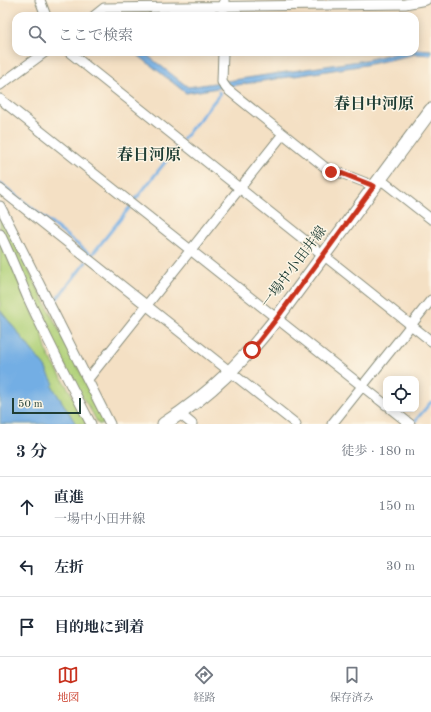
<!DOCTYPE html>
<html lang="ja">
<meta charset="utf-8">
<style>
:root{--surface:#fff;--page:#f6f6f7;--text:#1f2937;--muted:#747a83;--line:#e0e1e3;--accent:#c8321e}
body{margin:0;font-family:"Old Standard TT","Noto Serif JP",serif;background:var(--page);color:var(--text)}
.controls{position:absolute;right:12px;bottom:12px;display:grid;overflow:hidden;border-radius:8px;box-shadow:0 2px 10px #0003}
.controls button{width:36px;height:36px;display:grid;place-items:center;padding:0;border:0;border-bottom:1px solid var(--line);background:var(--surface);color:var(--text);font:20px sans-serif}
.scale{position:absolute;left:12px;bottom:10px;width:69px;box-sizing:border-box;padding-left:4px;border:2px solid #1f3d34;border-top:0;font-size:11px;line-height:14px;white-space:nowrap;color:#1f3d34;-webkit-text-stroke:3px #fcf5e5;paint-order:stroke}
.stop{position:absolute;width:12px;height:12px;margin:-9px;border:3px solid #c8321e;border-radius:50%;background:#fff}
.stop.end{background:#c8321e;border-color:#fff;box-shadow:0 1px 4px #0008}
.list{margin:0;padding:0;list-style:none}
h2{display:flex;justify-content:space-between;align-items:center;height:52px;margin:0;padding:0 16px;font-size:17px}
h2 small{font-size:13px;font-weight:400;color:var(--muted)}
.list li{display:grid;grid-template-columns:26px 1fr auto;gap:12px;align-items:center;box-sizing:border-box;height:60px;padding:0 16px;border-top:1px solid var(--line)}
.list b{display:block;font-size:15px;white-space:nowrap}
.list p{margin:0;font-size:13px;white-space:nowrap;color:var(--muted)}
.list em{font-size:13px;font-style:normal;color:var(--muted)}
.icon{flex:none;width:22px;height:22px;fill:none;stroke:currentColor;stroke-width:2;stroke-linecap:round;stroke-linejoin:round}
.map{position:relative;flex:none;width:431px;height:424px;overflow:hidden}
.search{position:absolute;background:var(--surface);box-shadow:0 2px 10px #0003;left:12px;right:12px;top:12px;height:44px;display:flex;align-items:center;gap:10px;box-sizing:border-box;padding:0 14px;border-radius:12px;color:var(--muted);font-size:15px}
.sheet{height:232px;background:var(--surface)}
nav{display:flex;justify-content:space-around;align-items:center;box-sizing:border-box;height:56px;border-top:1px solid var(--line);background:var(--surface);font-size:11px;color:var(--muted)}
nav a{display:grid;justify-items:center;gap:2px}
nav .on{color:var(--accent)}
.map>svg:first-child{display:block}
</style>
<div class="map">
<svg width="431" height="424" viewBox="0 0 431 424">
<rect width="100%" height="100%" fill="#fcf5e5"/>
<filter id="ink" filterUnits="userSpaceOnUse"><feTurbulence type="fractalNoise" baseFrequency=".025" numOctaves="2"/><feDisplacementMap in="SourceGraphic" scale="8" xChannelSelector="R" yChannelSelector="G"/><feConvolveMatrix kernelMatrix="1 2 1 2 8 2 1 2 1" color-interpolation-filters="sRGB"/></filter>
<filter id="wash" filterUnits="userSpaceOnUse"><feTurbulence type="fractalNoise" baseFrequency=".012" numOctaves="4" result="noise"/><feDisplacementMap in="SourceGraphic" scale="16" xChannelSelector="R" yChannelSelector="G"/><feGaussianBlur stdDeviation="0.9" result="paint"/><feColorMatrix in="noise" values="0 0 0 0 0 0 0 0 0 0 0 0 0 0 0 0 0 1.4 0 .05"/><feComposite in="paint" operator="in"/></filter>
<g filter="url(#wash)">
<rect width="100%" height="100%" fill="#f4e0c4"/>
<path fill="#b0d179" stroke="#688756" d="M 0,214 L 107,424 L 98,424 L 93,414 L 75,386 L 47,330 L 15,257 L 0,228 Z
M 0,241 L 42,332 L 47,353 L 81,410 L 87,424 L 76,424 L 52,386 L 54,384 L 45,367 L 0,310 Z"/>
<path fill="#73aee4" stroke="#49768c" d="M 415,49 L 431,50 L 431,55 L 416,54 L 365,65 L 186,93 L 134,52 L 143,52 L 188,87 L 365,60 L 400,52 L 415,52 Z
M 0,310 L 45,367 L 54,384 L 52,386 L 76,424 L 0,424 Z"/>
<g fill="none" stroke-linecap="round" stroke-linejoin="round">
<path stroke="#73aee4" stroke-width="3" d="M 183,139 L 220,94 L 219,92
M 0,183 L 91,255
M 135,200 L 178,146
M 91,256 L 130,207
M 56,300 L 86,262
M 415,421 L 431,402"/>
</g>
</g>
<g filter="url(#ink)">
<g fill="none" stroke-linecap="round" stroke-linejoin="round">
<g stroke="#8a8e7c" stroke-width="11">
<path id="street" d="M 40,0 L 46,16
M 94,16 L 104,8 L 405,4 L 426,0
M 223,16 L 224,0
M 69,52 L 431,341
M 223,52 L 222,82 L 227,89 L 331,172 L 341,173 L 374,186
M 0,85 L 45,52
M 0,99 L 386,405
M 380,179 L 431,219
M 0,189 L 296,424
M 0,206 L 110,424
M 0,234 C 10,254 18,275 27,296 C 47,339 69,382 91,424
M 88,379 L 283,134
M 391,409 L 410,424
M 180,414 L 192,424
M 332,424 L 431,300"/>
</g>
<g stroke="#8a8e7c" stroke-width="15">
<path id="secondary" d="M 164,424 C 211,394 243,361 277,318 L 431,110"/>
</g>
<use href="#street" stroke="#fff" stroke-width="9"/>
<use href="#secondary" stroke="#fff" stroke-width="13"/>
</g>
</g>
<g fill="none" stroke-linecap="round" stroke-linejoin="round" filter="url(#ink)">
<path stroke="#c8321e" stroke-width="5" d="M 252,350 L 277,318 L 374,186 L 341,173 L 331,172"/>
</g>
<g text-anchor="middle" dominant-baseline="central" stroke-width="3" stroke-linejoin="round" paint-order="stroke">
<g font-size="14" fill="#1f3d34" stroke="#fcf5e5">
<text transform="translate(294 267) rotate(-53)">一場中小田井線</text>
</g>
<g font-size="16" font-weight="bold" fill="#1f3d34" stroke="#fcf5e5">
<text x="374" y="105">春日中河原</text>
<text x="149" y="156">春日河原</text>
</g>
</g>
</svg>
<div class="controls">
<button><svg class="icon" aria-label="locate" viewBox="0 0 24 24"><circle cx="12" cy="12" r="6"/><path d="M12 2v4M12 18v4M2 12h4M18 12h4"/></svg></button>
</div>
<div class="scale">50 m</div>
<div class="stop" style="left:252px;top:350px"></div>
<div class="stop end" style="left:331px;top:172px"></div>
<div class="search"><svg class="icon" aria-label="search" viewBox="0 0 24 24"><circle cx="10" cy="10" r="6"/><path d="M15 15l6 6"/></svg>ここで検索</div>
</div>
<section class="sheet">
<h2>3 分<small>徒歩 · 180 m</small></h2>
<ul class="list">
<li><svg class="icon" aria-label="ahead" viewBox="0 0 24 24"><path d="M12 20V5M6 11l6-6 6 6"/></svg><div><b>直進</b><p>一場中小田井線</p></div><em>150 m</em></li>
<li><svg class="icon" aria-label="left" viewBox="0 0 24 24"><path d="M17 20v-9H6M10 6l-5 5 5 5"/></svg><div><b>左折</b></div><em>30 m</em></li>
<li><svg class="icon" aria-label="arrive" viewBox="0 0 24 24"><path d="M6 21V4h12l-3 4 3 4H6"/></svg><div><b>目的地に到着</b></div></li>
</ul>
</section>
<nav>
<a class="on"><svg class="icon" aria-label="map" viewBox="0 0 24 24"><path d="M3 6l6-2 6 2 6-2v14l-6 2-6-2-6 2zM9 4v14M15 6v14"/></svg>地図</a>
<a><svg class="icon" aria-label="directions" viewBox="0 0 24 24"><path d="M12 3l9 9-9 9-9-9zM9 14v-3h6M13 9l2 2-2 2"/></svg>経路</a>
<a><svg class="icon" aria-label="saved" viewBox="0 0 24 24"><path d="M7 4h10v16l-5-4-5 4z"/></svg>保存済み</a>
</nav>
